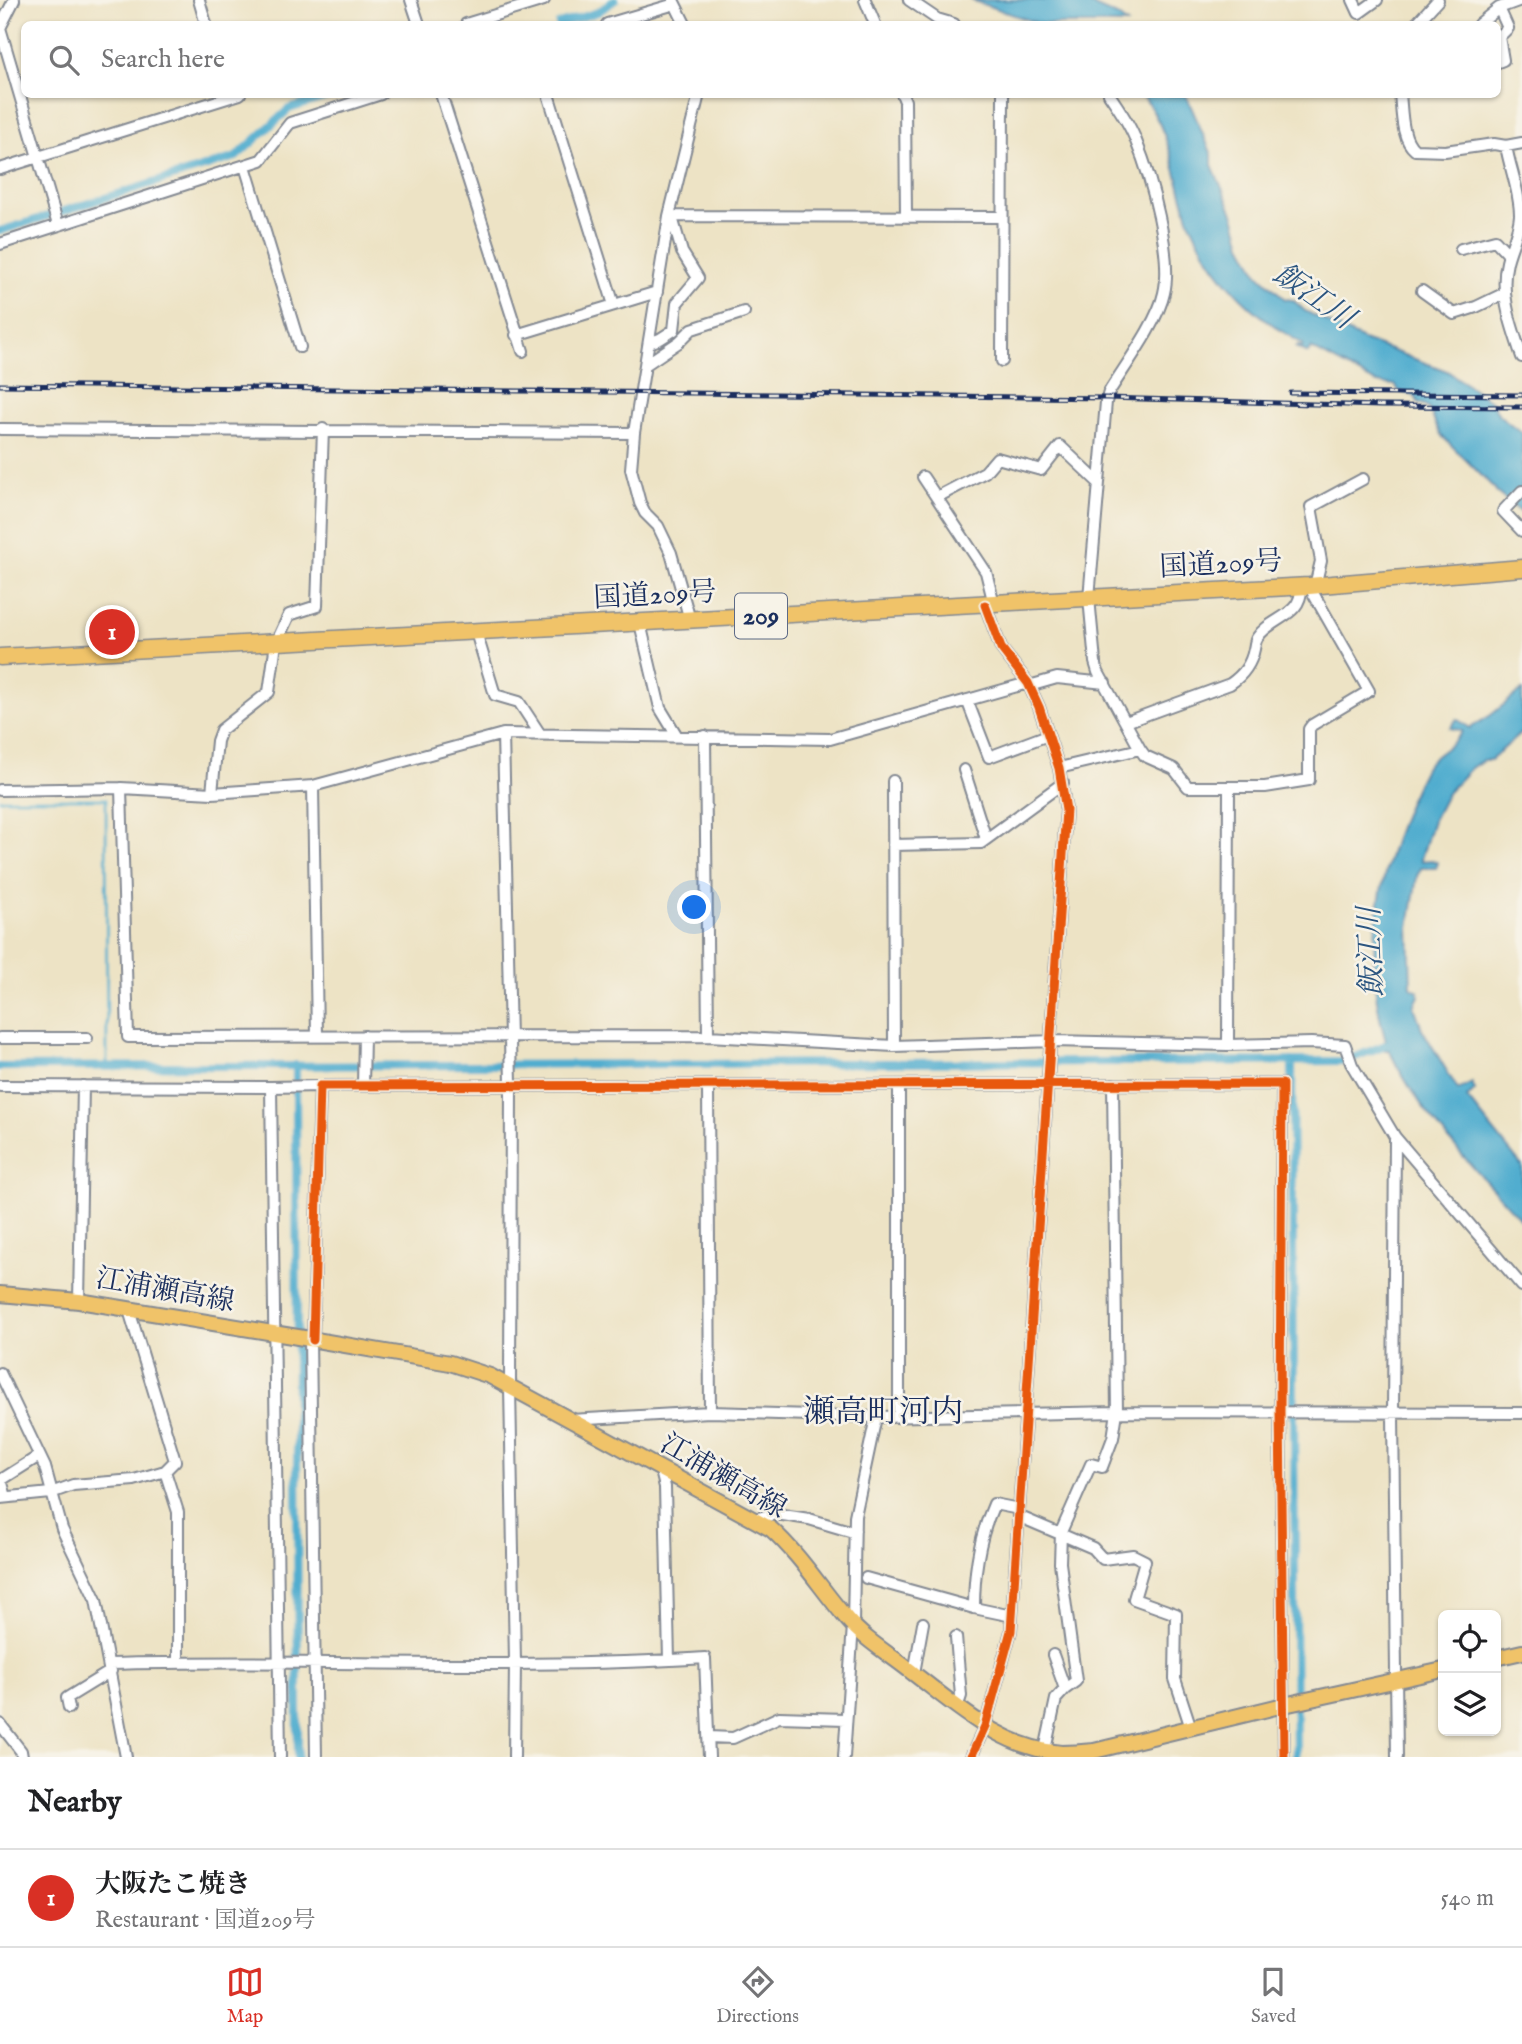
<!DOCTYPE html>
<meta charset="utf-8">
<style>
:root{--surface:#fff;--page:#f2f2f2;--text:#202124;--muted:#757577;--line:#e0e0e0;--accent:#d93025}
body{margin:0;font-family:"IM FELL English","Noto Serif JP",serif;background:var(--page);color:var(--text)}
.controls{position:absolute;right:21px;bottom:21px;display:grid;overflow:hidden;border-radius:10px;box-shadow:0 2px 5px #0004}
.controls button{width:63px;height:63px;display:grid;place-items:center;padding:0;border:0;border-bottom:2px solid var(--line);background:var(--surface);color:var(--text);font:35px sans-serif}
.you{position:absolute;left:695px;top:908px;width:24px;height:24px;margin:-18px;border:5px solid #fff;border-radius:50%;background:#1a73e8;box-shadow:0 0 0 10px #1a73e833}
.badge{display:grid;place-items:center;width:46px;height:46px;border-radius:50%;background:var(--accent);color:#fff;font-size:23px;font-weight:700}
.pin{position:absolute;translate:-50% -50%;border:4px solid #fff;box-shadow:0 2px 7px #0006}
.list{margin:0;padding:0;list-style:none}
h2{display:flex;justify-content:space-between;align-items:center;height:91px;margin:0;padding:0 28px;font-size:30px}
h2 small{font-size:23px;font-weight:400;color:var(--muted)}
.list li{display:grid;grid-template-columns:46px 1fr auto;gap:21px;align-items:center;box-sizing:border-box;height:98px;padding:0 28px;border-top:2px solid var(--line)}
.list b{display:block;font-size:26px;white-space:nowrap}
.list p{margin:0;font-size:23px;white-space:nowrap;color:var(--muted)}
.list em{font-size:23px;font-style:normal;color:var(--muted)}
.icon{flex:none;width:38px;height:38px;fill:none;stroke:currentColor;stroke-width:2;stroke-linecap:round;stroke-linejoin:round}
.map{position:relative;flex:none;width:1522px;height:1757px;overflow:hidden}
.search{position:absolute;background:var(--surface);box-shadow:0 2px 5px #0004;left:21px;right:21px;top:21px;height:77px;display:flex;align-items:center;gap:18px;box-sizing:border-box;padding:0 24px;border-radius:10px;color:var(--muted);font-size:26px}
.sheet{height:189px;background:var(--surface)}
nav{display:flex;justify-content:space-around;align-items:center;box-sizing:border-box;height:98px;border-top:2px solid var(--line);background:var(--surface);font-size:19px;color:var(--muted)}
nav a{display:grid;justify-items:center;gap:4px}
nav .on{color:var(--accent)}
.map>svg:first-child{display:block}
</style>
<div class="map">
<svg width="1522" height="1757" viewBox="0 0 1522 1757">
<rect width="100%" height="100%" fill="#f7f3e8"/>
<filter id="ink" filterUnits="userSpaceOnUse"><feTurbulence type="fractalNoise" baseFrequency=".0143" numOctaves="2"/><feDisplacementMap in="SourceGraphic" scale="14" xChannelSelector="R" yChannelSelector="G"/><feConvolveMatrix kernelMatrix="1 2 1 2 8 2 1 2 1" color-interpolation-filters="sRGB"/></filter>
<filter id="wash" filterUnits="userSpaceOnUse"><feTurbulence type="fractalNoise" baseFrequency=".00686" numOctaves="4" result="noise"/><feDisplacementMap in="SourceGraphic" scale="28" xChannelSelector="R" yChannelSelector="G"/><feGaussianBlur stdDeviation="1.57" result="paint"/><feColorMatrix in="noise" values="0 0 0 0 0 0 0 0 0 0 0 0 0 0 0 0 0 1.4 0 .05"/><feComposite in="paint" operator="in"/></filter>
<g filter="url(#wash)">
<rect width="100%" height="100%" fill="#ede3c5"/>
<path fill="#51adcf" stroke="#366e96" stroke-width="2" d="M 971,0 L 1081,0 L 1117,16 L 1127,24 L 1040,24 Z
M 1142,95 L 1186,95 L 1212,155 L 1212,165 L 1234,216 L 1242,244 L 1258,274 L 1285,299 L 1293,300 L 1305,311 L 1363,340 L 1447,371 L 1492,402 L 1499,415 L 1522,433 L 1522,513 L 1496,492 L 1496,490 L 1440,434 C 1439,430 1437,427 1435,423 C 1431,412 1431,408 1418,402 L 1415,396 L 1399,391 L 1395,385 L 1376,383 L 1311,348 L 1308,353 L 1296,347 L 1298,345 L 1302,347 L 1303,344 C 1258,319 1218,282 1196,235 C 1191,225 1186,216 1185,205 C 1174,167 1167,126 1142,95 Z
M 1522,690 L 1522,732 L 1491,760 L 1483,760 L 1471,768 L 1447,793 L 1433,820 L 1421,859 L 1421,861 L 1432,860 L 1438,863 L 1436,868 L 1421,868 L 1417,876 L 1409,927 L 1411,987 L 1418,991 L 1419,996 L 1414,1006 L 1422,1029 L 1458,1090 L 1472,1083 L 1475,1090 L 1467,1098 L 1522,1166 L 1522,1221 C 1474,1167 1420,1116 1389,1050 L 1385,1050 L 1382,1044 L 1386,1041 C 1358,951 1383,849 1425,768 C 1433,753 1452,749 1462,731 L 1450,728 L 1457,719 L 1470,728 L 1491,715 Z"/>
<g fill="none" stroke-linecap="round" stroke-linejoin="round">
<path stroke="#51adcf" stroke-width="2.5" d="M 0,799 L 106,799 L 107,1066"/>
<path stroke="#51adcf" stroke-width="8" d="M 559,24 L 598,12 L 615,0
M 0,231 L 236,157 L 289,109 L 336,94
M 1292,1061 L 1296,1757
M 296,1065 L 298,1757
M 0,1067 L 1345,1061 L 1393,1042"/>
</g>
</g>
<g filter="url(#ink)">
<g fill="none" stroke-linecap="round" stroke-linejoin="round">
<g stroke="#848992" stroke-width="14">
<path id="minor" d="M 14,0 L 0,28 L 58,225
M 199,0 L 206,24
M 411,0 L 419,24
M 673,0 L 685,24
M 865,0 L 875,24
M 909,0 L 937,19 L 954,24
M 1353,0 L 1359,13 L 1377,0
M 466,24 L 544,0
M 607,24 L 675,4
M 1416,24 L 1438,0
M 1479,24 L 1499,8
M 1498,62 L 1503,60 L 1499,37 L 1508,28 L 1499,8 L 1521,0
M 441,94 L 523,351
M 548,94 L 614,305
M 902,94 L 905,101 L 906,217
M 1109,94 C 1119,109 1130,124 1136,141 C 1151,177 1173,256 1164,293 C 1158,322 1125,366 1109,392 L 1106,402 L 1089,598 L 1095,662 L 1098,672 L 1140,749 L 1145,756 L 1174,769 L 1188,787 L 1265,787 L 1309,780 L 1309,729 L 1312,725 L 1369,691 L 1309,586
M 1400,94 C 1402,111 1401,139 1415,150 L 1445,151 L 1494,144 L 1506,146 L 1522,143
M 1506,146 C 1510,169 1520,192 1520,215 C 1519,232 1511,246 1507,262 C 1499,294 1512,327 1522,357
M 245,166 L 300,347
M 0,169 L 240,94
M 669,216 L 1002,217
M 0,244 L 261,160 L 290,123 L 381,94
M 1461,249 L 1495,240 L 1509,255
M 1422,291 L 1454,314 L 1476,307 L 1505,293
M 516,335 L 657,292
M 649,343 L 660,339 L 674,330 L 677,303 L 698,278 L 682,252 L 674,224 L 669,216
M 1002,361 L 1003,94
M 645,365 L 679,342 L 692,329 L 744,312
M 0,429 L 634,433
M 923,477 L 986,572 L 994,604
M 1522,491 L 1503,511 L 1522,531
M 937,497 L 985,472 L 997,458 L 1041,470 L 1060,446 L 1099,483
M 1315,586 L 1321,561 L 1311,507 L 1363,479
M 690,620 L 671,553 L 658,526 L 645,513 L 640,503 L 631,469 L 634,433 L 669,216 L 699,94
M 640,623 L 660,708 L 677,736
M 476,632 L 495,695 L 519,702 L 540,734
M 1029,686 L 1057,678 L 1105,683
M 967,700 L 989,757 L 1048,735
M 1126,722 L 1230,684 C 1243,675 1251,665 1254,649 C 1255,645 1255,641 1257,638 C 1270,617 1303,617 1301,586
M 503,734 L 511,1083 L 510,1387 L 515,1662 L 514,1757
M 705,736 L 708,1036
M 1059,768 L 1140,749
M 964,770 L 986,839
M 893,781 L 894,1046
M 313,786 L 317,1036
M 121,788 L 128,1037 L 708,1036 L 894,1046 L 1053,1041 L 1228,1045 L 1311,1043 L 1345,1045 L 1352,1065 L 1395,1137 L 1522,1286
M 0,790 L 121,788 L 212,793 L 313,786 L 503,734 L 830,739 L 1028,683
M 212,793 L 217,741 L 221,730 L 269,692 L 276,643 L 289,615 L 317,606 L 323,429
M 893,845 L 981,843 L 1063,783
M 0,1038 L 87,1038
M 1228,1045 L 1229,787
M 0,1086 L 271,1087 L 280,1757
M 363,1086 L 364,1036
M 708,1086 L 710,1412
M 271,1087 L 320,1086
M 1395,1137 L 1393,1415 L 1397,1757
M 79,1301 L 83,1086
M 129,1310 L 175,1461 L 165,1471
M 310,1339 L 316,1757
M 313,1340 L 320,1086 L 1282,1084 L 1280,1412 L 1284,1757
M 0,1373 L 45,1467 L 62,1529 L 96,1600 L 126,1757
M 899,1417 L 899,1085
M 570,1420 L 710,1412 L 876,1417 L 1117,1412 L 1522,1413
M 660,1467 L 665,1487 L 669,1660
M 6,1497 L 1,1480 L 39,1456
M 0,1498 L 51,1493 L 73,1485 L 134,1480 L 165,1471 L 178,1512 L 178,1661
M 1018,1516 L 1093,1548 L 1103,1559 L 1133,1555 L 1145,1561 L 1134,1599 L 1176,1614 L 1175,1679 L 1191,1728
M 754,1519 L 776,1514 L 809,1519 L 853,1532 L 855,1530
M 866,1578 L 974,1608
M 1012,1616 L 974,1608 C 974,1572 979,1537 994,1504 L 1019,1509
M 956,1637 L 961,1696 L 957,1708
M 109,1664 C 308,1658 507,1671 705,1658 L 709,1757
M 914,1673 L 923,1623
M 1065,1689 L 1076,1681 L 1060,1563 L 1061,1532 L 1091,1464 L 1102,1467 L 1113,1438 L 1117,1412 L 1113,1084
M 69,1708 L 67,1698 L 111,1671
M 0,1724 L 21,1751 L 22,1757
M 709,1737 L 733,1738 L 779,1717 L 845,1719
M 1045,1750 L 1056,1699 L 1065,1689 L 1053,1655
M 844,1757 L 853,1625 L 855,1516 L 876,1417
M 971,1757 L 985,1726 L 1011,1631 L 1066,810 L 1059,768 L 1039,707 L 1028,683 L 1001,648 L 985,605"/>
</g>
<g stroke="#848992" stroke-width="18">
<path id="major" d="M 0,1294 L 79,1301 L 310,1339 L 450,1363 L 490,1376 L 771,1529 C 801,1556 821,1589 847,1619 C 866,1641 891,1655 913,1673 C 958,1707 1003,1749 1062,1753 C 1072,1753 1084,1752 1094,1751 L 1284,1705 L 1443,1670
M 1496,1658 L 1522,1652"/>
</g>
<g stroke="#848992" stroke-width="19">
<path id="highway" d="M 0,657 L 1309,586 L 1522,568"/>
</g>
<use href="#minor" stroke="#fff" stroke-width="10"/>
<use href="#major" stroke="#f0c369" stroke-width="14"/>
<use href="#highway" stroke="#f0c369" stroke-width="16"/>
<g stroke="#1b2f5e" stroke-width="5">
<path id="rail" d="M 0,385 L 1107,398 L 1381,406 L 1522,407
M 1291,393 L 1522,395"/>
</g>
<use href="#rail" stroke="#f7f3e8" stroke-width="2.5" stroke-dasharray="8" stroke-linecap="butt"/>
<g stroke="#f7f3e8" stroke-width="13">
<path id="cycleway" d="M 313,1340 L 320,1086 L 1282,1084 L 1280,1412 L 1284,1757
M 971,1757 L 985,1726 L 1011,1631 L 1066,810 L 1059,768 L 1039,707 L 1028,683 L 1001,648 L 985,605"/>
</g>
<use href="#cycleway" stroke="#e8590c" stroke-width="9"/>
</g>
</g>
<g text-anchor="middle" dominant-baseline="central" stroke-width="5" stroke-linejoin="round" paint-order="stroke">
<rect fill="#f7f3e8" stroke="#5d6a87" stroke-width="2" x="735" y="593.5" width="52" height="45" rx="5"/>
<g font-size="26" font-weight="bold" fill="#1b2f5e">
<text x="761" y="616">209</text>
</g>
<g font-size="28" fill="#1b2f5e" stroke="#f7f3e8">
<text transform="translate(1221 565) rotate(-3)">国道209号</text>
<text transform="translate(655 596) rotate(-3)">国道209号</text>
<text transform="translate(165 1291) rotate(10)">江浦瀬高線</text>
<text transform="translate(723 1477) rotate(30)">江浦瀬高線</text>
</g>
<g font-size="30" font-style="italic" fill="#2b5580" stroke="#f7f3e8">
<text transform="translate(1313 297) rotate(35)">飯江川</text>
<text transform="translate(1372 952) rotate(-92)">飯江川</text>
</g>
<g font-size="32" fill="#1b2f5e" stroke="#f7f3e8">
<text x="883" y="1413">瀬高町河内</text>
</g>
</g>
</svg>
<div class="controls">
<button><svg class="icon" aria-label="locate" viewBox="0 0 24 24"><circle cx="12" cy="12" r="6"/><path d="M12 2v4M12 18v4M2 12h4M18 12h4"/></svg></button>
<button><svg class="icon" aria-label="layers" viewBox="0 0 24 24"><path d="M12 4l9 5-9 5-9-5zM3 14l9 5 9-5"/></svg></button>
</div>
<div class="you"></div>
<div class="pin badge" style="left:112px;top:632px">1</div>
<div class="search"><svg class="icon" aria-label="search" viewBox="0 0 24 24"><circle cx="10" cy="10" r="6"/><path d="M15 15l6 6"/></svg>Search here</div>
</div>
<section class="sheet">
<h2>Nearby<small></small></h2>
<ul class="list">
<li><span class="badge">1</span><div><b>大阪たこ焼き</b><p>Restaurant · 国道209号</p></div><em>540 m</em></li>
</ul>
</section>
<nav>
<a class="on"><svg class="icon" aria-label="map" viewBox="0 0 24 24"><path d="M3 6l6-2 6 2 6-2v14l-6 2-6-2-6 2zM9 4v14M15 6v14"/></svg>Map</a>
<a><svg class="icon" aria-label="directions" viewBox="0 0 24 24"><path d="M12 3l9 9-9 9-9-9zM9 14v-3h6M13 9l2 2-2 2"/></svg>Directions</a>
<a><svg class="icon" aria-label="saved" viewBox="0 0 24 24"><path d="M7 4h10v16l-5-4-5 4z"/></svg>Saved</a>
</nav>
